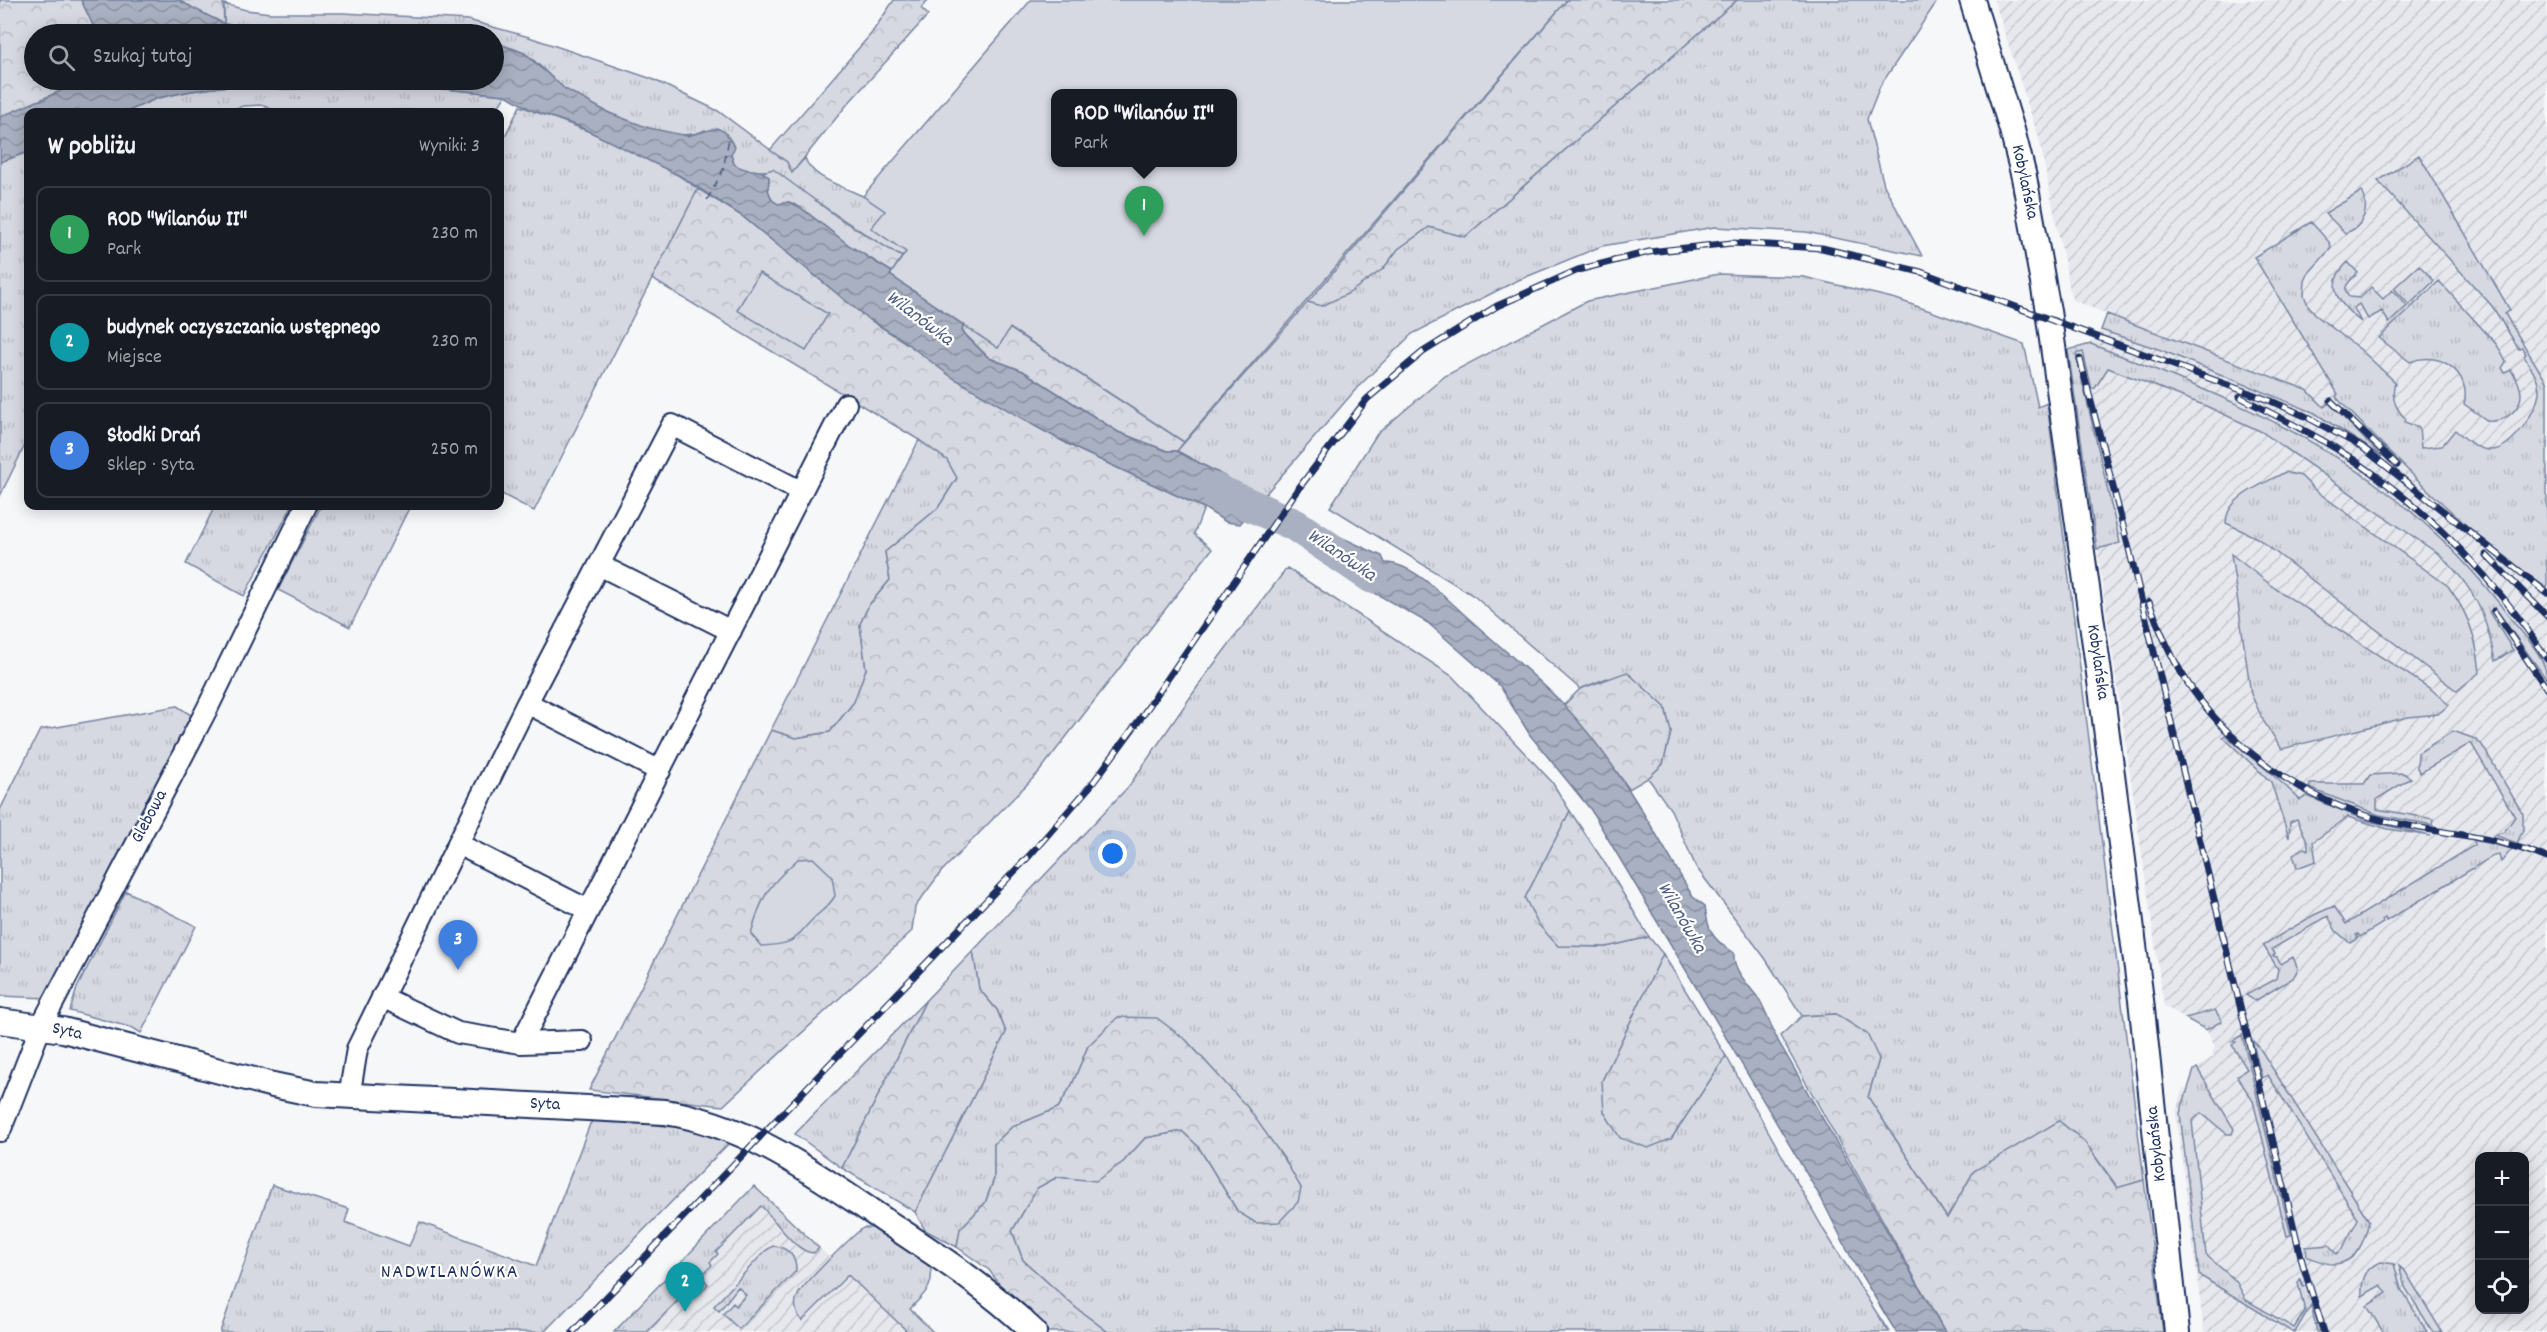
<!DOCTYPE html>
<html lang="pl">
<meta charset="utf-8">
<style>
:root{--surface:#171b24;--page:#20242c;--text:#f1f3f6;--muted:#9ea1a6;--line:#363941;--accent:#c8321e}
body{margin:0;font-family:Dekko,sans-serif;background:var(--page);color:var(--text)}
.controls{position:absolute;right:18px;bottom:18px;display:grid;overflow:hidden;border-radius:12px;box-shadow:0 3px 15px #0003}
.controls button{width:54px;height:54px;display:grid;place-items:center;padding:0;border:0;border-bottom:2px solid var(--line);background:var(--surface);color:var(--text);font:30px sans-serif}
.you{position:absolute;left:1113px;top:854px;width:21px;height:21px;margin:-15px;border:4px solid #fff;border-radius:50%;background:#1a73e8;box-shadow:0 0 0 9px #1a73e833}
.badge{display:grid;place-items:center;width:39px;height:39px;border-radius:50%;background:var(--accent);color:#fff;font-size:20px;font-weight:700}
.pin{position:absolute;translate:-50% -50px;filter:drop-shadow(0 2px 3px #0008)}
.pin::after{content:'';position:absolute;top:32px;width:21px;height:18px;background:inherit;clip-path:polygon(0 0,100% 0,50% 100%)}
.popup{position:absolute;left:1051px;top:89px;width:186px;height:78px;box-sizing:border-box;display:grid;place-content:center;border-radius:12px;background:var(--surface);filter:drop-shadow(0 2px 4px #0005);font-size:20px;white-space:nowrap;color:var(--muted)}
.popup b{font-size:22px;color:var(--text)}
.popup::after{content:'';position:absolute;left:50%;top:100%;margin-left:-12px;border:12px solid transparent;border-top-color:var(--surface)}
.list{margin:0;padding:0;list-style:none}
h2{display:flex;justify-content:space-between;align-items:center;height:78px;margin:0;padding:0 24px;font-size:26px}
h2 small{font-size:20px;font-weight:400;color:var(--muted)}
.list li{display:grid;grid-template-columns:39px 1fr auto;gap:18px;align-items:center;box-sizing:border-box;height:96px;margin:0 12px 12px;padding:0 12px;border:2px solid var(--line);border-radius:12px}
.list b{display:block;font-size:22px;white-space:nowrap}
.list p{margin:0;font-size:20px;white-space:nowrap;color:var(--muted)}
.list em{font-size:20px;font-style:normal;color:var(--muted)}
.icon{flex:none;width:33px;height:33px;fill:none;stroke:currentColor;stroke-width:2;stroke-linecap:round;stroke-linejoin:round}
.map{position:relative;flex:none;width:2547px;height:1332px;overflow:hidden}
.search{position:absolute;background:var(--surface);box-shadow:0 3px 15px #0003;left:24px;top:24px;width:480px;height:66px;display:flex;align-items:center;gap:15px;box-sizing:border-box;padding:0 21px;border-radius:33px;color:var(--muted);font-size:22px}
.panel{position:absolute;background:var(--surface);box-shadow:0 3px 15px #0003;left:24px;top:108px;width:480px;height:402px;border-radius:12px}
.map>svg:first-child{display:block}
</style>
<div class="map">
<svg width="2547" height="1332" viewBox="0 0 2547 1332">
<defs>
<pattern id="industrial-furrows" width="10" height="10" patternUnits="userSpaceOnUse" patternTransform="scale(1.5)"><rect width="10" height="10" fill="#e6e8ee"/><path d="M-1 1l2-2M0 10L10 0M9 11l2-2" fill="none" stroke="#c5c7ce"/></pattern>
<pattern id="grass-tufts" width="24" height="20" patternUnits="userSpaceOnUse" patternTransform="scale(1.5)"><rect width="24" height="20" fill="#d6d9e2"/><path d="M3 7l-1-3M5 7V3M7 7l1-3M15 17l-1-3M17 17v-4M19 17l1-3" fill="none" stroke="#b7bbc4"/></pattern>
<pattern id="forest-crowns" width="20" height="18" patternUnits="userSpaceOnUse" patternTransform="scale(1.5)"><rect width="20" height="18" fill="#d6d9e2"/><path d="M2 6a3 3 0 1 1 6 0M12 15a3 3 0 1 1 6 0" fill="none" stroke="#b7bbc4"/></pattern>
<pattern id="water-waves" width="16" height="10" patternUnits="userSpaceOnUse" patternTransform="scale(1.5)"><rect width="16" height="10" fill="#a9b0c1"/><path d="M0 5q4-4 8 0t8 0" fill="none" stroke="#8990a0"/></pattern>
</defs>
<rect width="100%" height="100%" fill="#f6f7f9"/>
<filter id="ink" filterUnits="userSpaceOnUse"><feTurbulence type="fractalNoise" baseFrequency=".0167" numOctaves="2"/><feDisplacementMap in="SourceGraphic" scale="12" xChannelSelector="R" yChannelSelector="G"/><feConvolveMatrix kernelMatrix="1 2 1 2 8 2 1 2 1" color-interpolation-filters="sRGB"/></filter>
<g filter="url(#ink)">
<path fill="url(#industrial-furrows)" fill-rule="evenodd" d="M 1994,0 L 2547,0 L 2547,1332 L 2204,1332 L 2176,1114 L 2183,1088 L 2188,1089 L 2194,1070 L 2214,1056 L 2212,1052 L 2215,1047 L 2206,1030 L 2164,1006 L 2068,350 L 2091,343 L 2101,330 L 2107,314 L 2072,300 L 2039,139 ZM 2480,1156 L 2524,1156 L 2524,1310 L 2480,1310 Z
M 754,1186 L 849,1276 L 908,1332 L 614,1332 Z"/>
<path fill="url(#grass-tufts)" stroke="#7884a0" stroke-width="1.5" d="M 1737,0 L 1938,0 L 1880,86 L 1867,119 L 1884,185 L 1922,256 L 1806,232 L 1715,227 L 1602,246 L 1516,281 L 1412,334 L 1357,388 L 1263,497 L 1177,451 L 1308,302 L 1322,306 L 1383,269 L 1398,249 L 1429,227 L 1465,237 Z
M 224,4 L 246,10 L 270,13 L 343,13 L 468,20 L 529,37 L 652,79 L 718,111 L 787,162 L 792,172 L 805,158 C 813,184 864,190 885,210 C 894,220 900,239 906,252 L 902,257 C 858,230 814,201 773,170 C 760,172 745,172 734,164 L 731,154 L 705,130 C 673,148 595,108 566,90 C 551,80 540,63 524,53 C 515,48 503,46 494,42 L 494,34 L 293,34 L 224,24 Z
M 383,83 L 506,95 L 495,112 L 422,110 L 296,112 L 275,111 L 262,105 L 244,106 L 220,112 L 126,112 L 157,98 L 191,91 L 243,84 L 282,89 L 357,87 Z
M 520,106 C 581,128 646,150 698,189 L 534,511 L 500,493 L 500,146 Z
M 28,152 L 28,439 L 0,496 L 0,162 Z
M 2419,155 L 2510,310 L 2505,314 L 2547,383 L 2547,588 C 2467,534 2402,465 2336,397 L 2338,394 L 2254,257 L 2311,222 L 2330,243 L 2331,248 L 2308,274 L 2305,281 L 2304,295 L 2308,305 L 2317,316 L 2361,350 L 2395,382 C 2391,396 2395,409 2406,419 L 2405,422 L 2419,428 L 2421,448 L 2442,446 L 2455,430 C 2465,438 2477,451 2492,450 C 2512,449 2539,409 2539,391 C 2539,378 2530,367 2524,356 L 2526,354 L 2522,348 L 2519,349 L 2492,306 L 2378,181 Z
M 2362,191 C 2370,207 2364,228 2345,233 L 2325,213 Z
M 2348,262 L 2358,273 C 2351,280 2340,287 2349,297 L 2360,298 L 2371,287 L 2383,299 L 2392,290 L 2407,306 L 2389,323 L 2382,311 L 2368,319 L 2359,304 L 2354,308 L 2361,322 C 2340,305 2322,286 2348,262 Z
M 2419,265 L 2434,281 L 2409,305 L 2394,288 Z
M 1719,274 L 1804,277 L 1896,299 L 2024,344 L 2038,407 L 2047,403 L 2144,1180 L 2118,1188 L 2084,1141 L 1974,1171 L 1947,1218 L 1868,1097 L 1879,1059 L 1836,1014 L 1802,1016 L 1765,958 L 1696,867 L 1671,810 L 1648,778 L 1663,764 L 1671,732 L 1665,707 L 1607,678 L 1580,689 L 1474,596 L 1330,507 L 1377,434 L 1445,376 L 1587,301 Z
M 2439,281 L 2497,345 L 2506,362 L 2502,368 L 2505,373 L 2511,370 C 2513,374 2519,382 2519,385 C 2527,405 2507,423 2488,421 L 2464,404 C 2472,374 2440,349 2410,362 L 2379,338 Z
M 2107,314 L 2307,390 L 2324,407 L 2329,403 L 2382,457 L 2315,413 L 2161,350 L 2101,330 Z
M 2091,344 C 2190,383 2294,422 2380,487 C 2429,523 2474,569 2511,619 C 2524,636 2547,657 2547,680 L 2495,608 L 2489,612 L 2513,650 L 2495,661 C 2486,614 2475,588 2440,555 L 2262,432 L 2206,406 L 2108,368 L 2095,388 L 2092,389 L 2083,352 L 2076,354 L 2120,543 L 2097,549 L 2068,350 Z
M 919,440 L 947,460 L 957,478 L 938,508 L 885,552 L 890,580 L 869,605 L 860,624 L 866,669 L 854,702 L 830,732 L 796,738 L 771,730 Z
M 2285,472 L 2301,476 L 2316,491 L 2448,586 C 2469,615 2476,636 2480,672 L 2457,691 L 2257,538 L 2226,523 C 2226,496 2265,484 2285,472 Z
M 215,506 L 292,506 L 244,596 L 186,564 Z
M 321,506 L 410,506 L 350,627 L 278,590 Z
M 2231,554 L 2276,589 L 2431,689 L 2449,705 L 2438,714 L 2408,717 L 2282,749 L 2264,722 L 2251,694 Z
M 1287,568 L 1452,676 L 1552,782 L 1570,811 L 1525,898 L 1558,946 L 1606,947 L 1649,937 L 1663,954 L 1602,1081 L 1671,1139 L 1726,1056 L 1825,1232 L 1889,1332 L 1108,1332 L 1076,1308 L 1023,1260 L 1012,1231 L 1037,1188 L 1057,1177 L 1096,1180 L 1123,1162 L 1145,1138 L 1182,1131 L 1198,1146 L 1238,1212 L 1301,1188 C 1268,1131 1230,1088 1186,1040 L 1088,1046 L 1072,1085 L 1058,1108 L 1012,1127 L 994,1144 L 994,1179 L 985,1203 L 960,1229 L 957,1247 L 925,1230 L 915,1212 L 1006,1032 L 997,1010 L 979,989 L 973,951 L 1129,786 L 1205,676 Z
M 177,706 L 191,715 L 47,998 L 0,996 L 0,810 L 40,730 Z
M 2453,731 L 2475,739 L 2482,745 L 2523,814 L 2523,830 L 2517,843 L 2494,835 L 2504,832 L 2515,817 L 2471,743 L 2420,773 L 2417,768 L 2418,753 Z
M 2225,735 C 2249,757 2277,776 2300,800 L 2307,796 L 2365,820 L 2430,836 L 2388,829 L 2348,817 L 2313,842 L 2316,861 L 2297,868 L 2293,854 L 2304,848 L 2308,850 L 2308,843 L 2297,819 L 2290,822 L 2289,838 L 2271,782 L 2223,737 Z
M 2403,773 L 2411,778 L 2377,799 L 2377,809 L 2434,819 L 2433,825 L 2379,815 L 2309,788 L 2310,784 L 2364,784 L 2370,775 Z
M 2474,840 L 2512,849 L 2501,862 L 2499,855 L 2493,856 L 2386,921 L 2385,918 L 2382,920 L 2383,923 L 2360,937 L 2358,934 L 2356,935 L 2358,938 L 2350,943 L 2336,931 L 2328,916 L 2272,949 L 2275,954 L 2273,956 L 2277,957 L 2281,964 L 2293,957 L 2298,969 L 2293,978 L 2255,1001 L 2246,995 L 2276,979 L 2278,969 L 2263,945 L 2314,915 L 2334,906 L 2346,924 L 2475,845 Z
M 126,891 L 196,926 L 141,1033 L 133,1028 L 70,1011 L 77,988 Z
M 926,1000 L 842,1168 L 795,1134 Z
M 2215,1010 L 2222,1021 L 2206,1030 L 2185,1018 Z
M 2242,1035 L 2291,1235 L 2287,1236 L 2253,1101 L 2237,1076 L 2247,1069 L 2232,1045 L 2236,1042 L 2232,1041 Z
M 2252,1040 L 2259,1047 L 2369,1221 C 2365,1239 2358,1262 2335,1264 C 2326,1265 2316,1259 2307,1257 L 2306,1247 L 2329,1245 L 2336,1254 L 2342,1249 L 2358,1219 L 2268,1075 L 2262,1078 Z
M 2197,1068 L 2234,1129 L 2232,1134 L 2227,1134 L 2201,1113 L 2192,1121 L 2206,1255 L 2236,1281 L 2246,1300 L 2294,1328 L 2305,1311 L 2298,1283 L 2300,1279 L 2303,1287 L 2307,1285 L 2320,1332 L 2317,1332 L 2311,1305 L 2295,1332 L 2292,1332 L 2199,1275 L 2180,1113 L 2194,1070 Z
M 595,1118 L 691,1129 L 730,1142 L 544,1332 L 220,1332 L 272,1185 L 349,1209 L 345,1222 L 409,1246 L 420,1222 L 536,1266 L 590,1124 Z
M 754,1186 L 819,1248 L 814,1253 C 795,1253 774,1218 761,1206 L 716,1252 L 718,1254 L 710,1262 L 712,1265 L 701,1276 L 708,1284 L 701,1292 L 693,1285 L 647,1332 L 614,1332 Z
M 863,1228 L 877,1228 L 929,1263 C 937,1285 924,1294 910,1309 L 933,1332 L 908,1332 L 848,1275 L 802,1321 C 796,1314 793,1304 798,1295 C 803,1284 853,1235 863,1228 Z
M 773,1246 C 788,1247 797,1257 796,1271 L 739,1329 L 723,1314 L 733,1303 L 736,1306 L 746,1295 L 738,1287 L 719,1311 L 714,1306 L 765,1251 Z
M 2381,1262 L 2394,1264 L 2401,1289 L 2427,1332 L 2383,1332 L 2367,1306 L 2387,1293 L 2381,1285 L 2362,1296 C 2361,1281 2365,1267 2381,1262 Z
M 2399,1266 L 2405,1271 L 2442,1332 L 2433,1332 L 2405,1287 Z"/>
<path fill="url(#forest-crowns)" stroke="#7884a0" stroke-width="1.5" d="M 0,0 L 223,0 L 224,24 L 213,18 L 106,34 L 34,34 L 34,80 L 76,80 L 70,87 L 0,119 Z
M 894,0 L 928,0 L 921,8 L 928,15 L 845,107 L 792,173 L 787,162 L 770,150 L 871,34 Z
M 1567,0 L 1737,0 L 1465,237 L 1429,227 L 1398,249 L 1383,269 L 1349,293 L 1322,306 L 1308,302 Z
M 773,169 L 840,219 L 902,257 L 892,272 L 850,246 L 801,208 L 789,202 L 778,204 L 772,200 L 768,190 L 769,177 L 763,172 Z
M 698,189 L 742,216 L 867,318 L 1035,426 L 1079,450 L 1204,508 L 1194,534 L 1212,549 L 1039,772 L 941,872 L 915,907 L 912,931 L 723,1106 L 589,1090 L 771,730 L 796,738 L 830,732 L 854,702 L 866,669 L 860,624 L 869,605 L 890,580 L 885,552 L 938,508 L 957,478 L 947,460 L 919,440 L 652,279 Z
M 963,325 L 998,348 L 1009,328 L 1184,442 L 1177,451 L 1167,451 L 1118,432 L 1023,371 L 989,358 L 962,331 Z
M 1627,672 L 1665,707 L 1671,732 L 1663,764 L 1648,778 L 1629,789 L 1603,753 L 1564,705 L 1580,689 Z
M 1570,811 L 1606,865 L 1649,937 L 1606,947 L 1558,946 L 1538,924 L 1525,898 Z
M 973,951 L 979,989 L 997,1010 L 1006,1032 L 915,1212 L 842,1168 L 926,1000 Z
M 1663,954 L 1726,1056 L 1671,1139 L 1648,1148 L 1620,1138 L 1604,1112 L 1602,1081 Z
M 1836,1014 L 1867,1034 L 1879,1059 L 1868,1097 L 1947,1218 L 1974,1171 L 2059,1121 L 2084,1141 L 2117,1188 L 2144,1180 L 2163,1332 L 1945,1332 L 1780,1036 L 1802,1016 Z
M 1118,1017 L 1157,1018 L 1186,1040 L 1248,1108 L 1285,1160 L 1301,1188 L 1298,1202 L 1279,1222 L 1256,1223 L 1238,1212 L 1198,1146 L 1182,1131 L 1145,1138 L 1123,1162 L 1096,1181 L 1057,1177 L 1037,1188 L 1012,1231 L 1023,1260 L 1076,1308 L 1108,1332 L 1048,1332 L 1009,1297 L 989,1270 L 957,1247 L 960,1229 L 985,1203 L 994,1179 L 994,1144 L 1012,1127 L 1058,1108 L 1072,1085 L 1088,1046 Z"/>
<path fill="#d6d9e2" stroke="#7884a0" stroke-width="1.5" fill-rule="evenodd" d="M 1031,0 L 1567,0 L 1184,442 L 1010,328 L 998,348 L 890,275 L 906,252 L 871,228 L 885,211 L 863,196 ZM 1056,94 L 1232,94 L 1232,162 L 1056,162 Z
M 759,273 L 828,314 L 806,351 L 737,310 Z
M 813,858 L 832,876 L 835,896 C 829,906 824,909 816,916 C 792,939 799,944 761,946 L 751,934 C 761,896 769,885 798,859 Z"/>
<path fill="url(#water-waves)" stroke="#707c99" stroke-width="1.5" d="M 81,0 L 178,0 L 224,24 L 293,34 L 97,34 Z
M 494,42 L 524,53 L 565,89 L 609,113 L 649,128 L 687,136 L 717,128 L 725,132 L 735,147 L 731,154 L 734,164 C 750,175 755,165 769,177 L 768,190 L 772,200 L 778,204 L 789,202 L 801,208 L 850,246 L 892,272 L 890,275 L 963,325 L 962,332 L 989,358 L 1023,371 L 1118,432 L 1167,451 L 1177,451 L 1263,497 L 1240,524 L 1226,522 L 1204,508 L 1079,450 L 1035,426 L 950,376 L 901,339 L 867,318 L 742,216 L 680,176 L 578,126 L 533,111 L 506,95 L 383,83 L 357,87 L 282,89 L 243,84 L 191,91 L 158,98 L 126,112 L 28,112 L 28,152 L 0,162 L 0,117 L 70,87 L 76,80 L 494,80 Z
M 1345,539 L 1382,556 L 1385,563 C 1412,562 1447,599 1467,617 C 1499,646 1534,674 1564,705 C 1617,762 1654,831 1693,897 L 1705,906 C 1708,932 1712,939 1734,953 C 1732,970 1749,985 1758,998 C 1766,1009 1770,1025 1776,1037 L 1945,1332 L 1896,1332 L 1855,1265 L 1821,1198 L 1591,810 L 1530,735 L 1500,686 L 1428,623 L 1324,564 Z"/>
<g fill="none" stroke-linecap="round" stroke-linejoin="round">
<path stroke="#a9b0c1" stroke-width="33" d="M 1214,489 L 1295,525 L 1372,577"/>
<path stroke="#4d5c81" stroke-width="1.5" stroke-dasharray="8 6" stroke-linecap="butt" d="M 707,200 L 723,170 L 729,138"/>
<g stroke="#1b2f5e" stroke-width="24">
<path id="minor" d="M 599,565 L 731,631
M 527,703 L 660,771
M 458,844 L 588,910
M 382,997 L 458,1033 L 521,1043 L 582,1041
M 521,1043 L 846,404
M 349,1097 L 357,1049 L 527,703 L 672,425 L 800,491
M 0,1131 L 41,1026 L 207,709 L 306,506"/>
</g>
<g stroke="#1b2f5e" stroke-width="28">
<path id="tertiary" d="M 1972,0 L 2012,130 L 2024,177 L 2048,311 L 2099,673 L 2141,1000 L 2177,1332
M 0,1021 L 63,1030 L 273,1085 L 316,1094 L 665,1112 C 749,1125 815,1174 884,1220 C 937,1255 988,1288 1034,1332"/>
</g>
<use href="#minor" stroke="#fff" stroke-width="20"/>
<use href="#tertiary" stroke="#fff" stroke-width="24"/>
<g stroke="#1b2f5e" stroke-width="7">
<path id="rail" d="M 2080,359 L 2129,549 L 2303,1265 L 2324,1332
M 2240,397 C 2280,418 2320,437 2357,462 C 2432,514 2498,582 2547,659
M 2331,401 L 2397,465
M 2486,555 L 2547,616
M 2149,602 C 2161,633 2174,665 2194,692 C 2238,753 2305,800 2378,819 C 2435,834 2492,834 2547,858
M 2494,611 L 2547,689
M 573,1332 L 1030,855 L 1092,784 L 1140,719 L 1295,493 L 1367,399 L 1423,352 L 1497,306 L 1578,270 L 1649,252 L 1732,243 L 1822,248 L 1921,272 L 2271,401 L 2305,416 L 2362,447 L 2547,593"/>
</g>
<use href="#rail" stroke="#fff" stroke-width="4.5" stroke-dasharray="14" stroke-linecap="butt"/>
</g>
</g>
<g text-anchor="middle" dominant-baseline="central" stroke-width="4.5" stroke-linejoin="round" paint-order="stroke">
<g font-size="18" fill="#1b2f5e" stroke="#fff">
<text transform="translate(2024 182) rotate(78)">Kobylańska</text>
<text transform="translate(2097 662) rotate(82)">Kobylańska</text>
<text transform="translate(150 817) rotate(-62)">Glebowa</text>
<text transform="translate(67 1032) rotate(13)">Syta</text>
<text transform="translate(545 1105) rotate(3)">Syta</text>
<text transform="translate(2157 1144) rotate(-96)">Kobylańska</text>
</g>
<g font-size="20" font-style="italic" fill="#4d5c81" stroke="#fff">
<text transform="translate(919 319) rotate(37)">Wilanówka</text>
<text transform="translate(1341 556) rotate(34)">Wilanówka</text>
<text transform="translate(1681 918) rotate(60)">Wilanówka</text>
</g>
<g font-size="20" letter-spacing="1.5" fill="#1b2f5e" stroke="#fff">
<text x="450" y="1273">NADWILANÓWKA</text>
</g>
</g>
</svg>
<div class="controls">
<button>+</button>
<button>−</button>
<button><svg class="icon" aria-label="locate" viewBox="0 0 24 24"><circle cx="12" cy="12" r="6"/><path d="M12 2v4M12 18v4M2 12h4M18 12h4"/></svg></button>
</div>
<div class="you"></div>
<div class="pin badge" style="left:1144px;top:236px;background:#2e9e5b">1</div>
<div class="popup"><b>ROD &quot;Wilanów II&quot;</b>Park</div>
<div class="pin badge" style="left:685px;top:1312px;background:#0f9aa8">2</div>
<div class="pin badge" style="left:458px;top:970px;background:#3f7fe0">3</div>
<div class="search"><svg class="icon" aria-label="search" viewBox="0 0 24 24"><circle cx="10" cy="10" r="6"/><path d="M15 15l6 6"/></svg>Szukaj tutaj</div>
<section class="panel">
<h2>W pobliżu<small>Wyniki: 3</small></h2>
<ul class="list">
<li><span class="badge" style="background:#2e9e5b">1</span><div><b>ROD &quot;Wilanów II&quot;</b><p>Park</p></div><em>230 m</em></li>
<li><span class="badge" style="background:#0f9aa8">2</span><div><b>budynek oczyszczania wstępnego</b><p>Miejsce</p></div><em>230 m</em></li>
<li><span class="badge" style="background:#3f7fe0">3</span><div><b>Słodki Drań</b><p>Sklep · Syta</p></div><em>250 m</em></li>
</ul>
</section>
</div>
